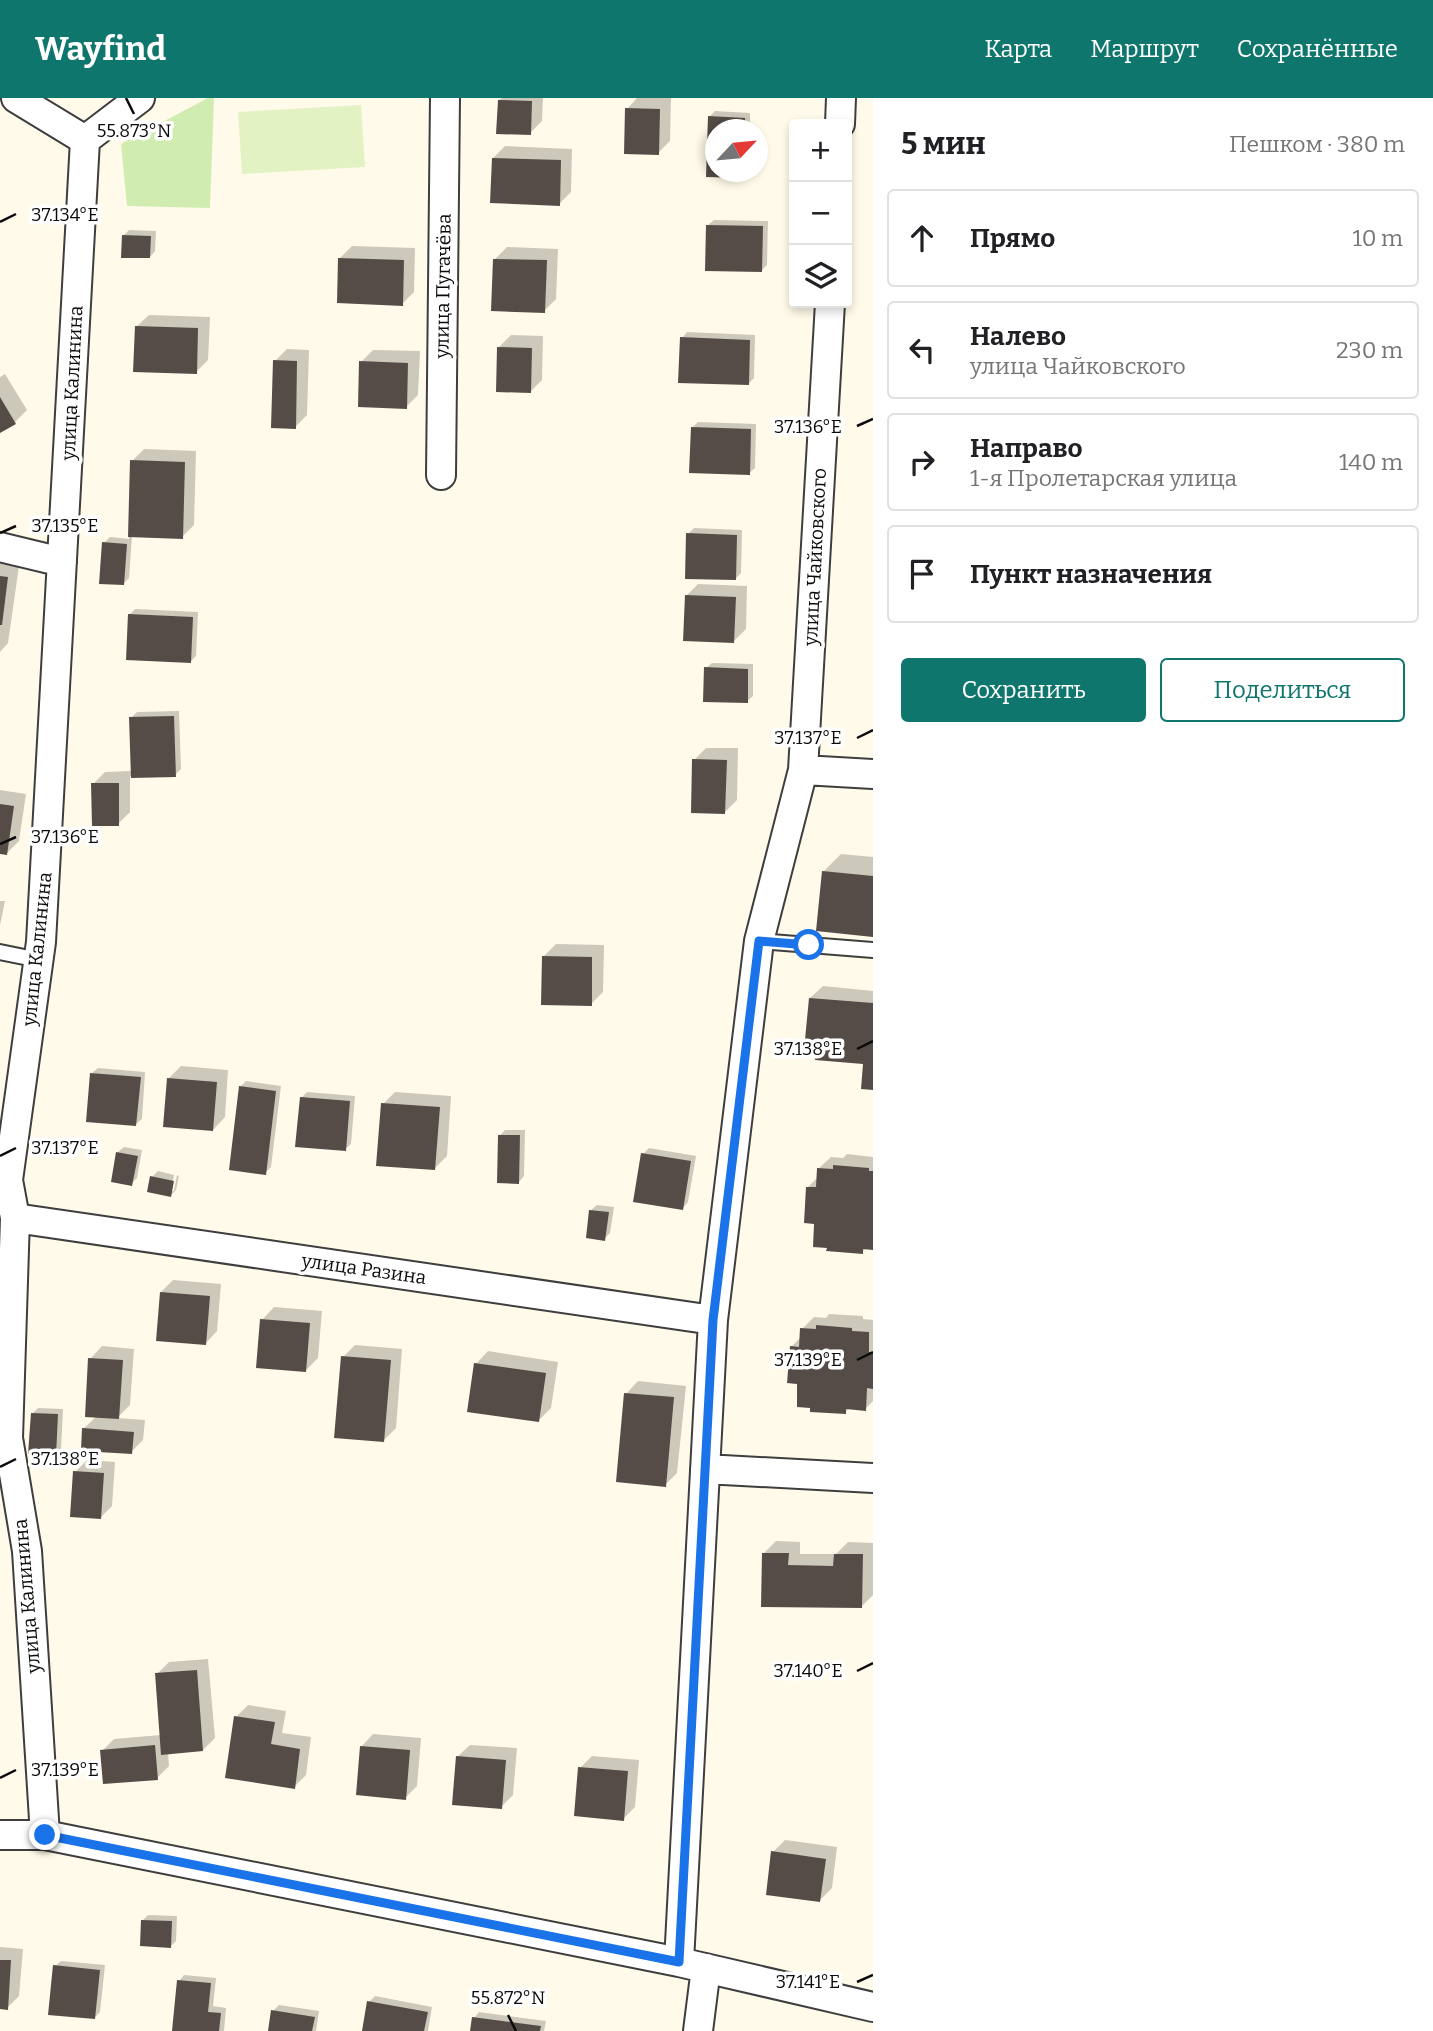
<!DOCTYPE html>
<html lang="ru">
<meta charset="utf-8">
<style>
:root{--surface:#fff;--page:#f2f2f2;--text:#202124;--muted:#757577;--line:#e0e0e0;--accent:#0f766e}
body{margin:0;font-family:Bitter,serif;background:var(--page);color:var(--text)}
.controls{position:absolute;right:21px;top:21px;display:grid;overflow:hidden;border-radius:7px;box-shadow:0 4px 10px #0003}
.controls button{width:63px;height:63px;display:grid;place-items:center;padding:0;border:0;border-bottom:2px solid var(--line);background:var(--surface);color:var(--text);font:35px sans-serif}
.compass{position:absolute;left:705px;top:21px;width:63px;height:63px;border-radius:50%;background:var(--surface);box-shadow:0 4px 10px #0003;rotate:64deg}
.stop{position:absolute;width:21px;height:21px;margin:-16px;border:5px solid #1a73e8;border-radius:50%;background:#fff}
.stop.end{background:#1a73e8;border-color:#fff;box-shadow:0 2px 7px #0008}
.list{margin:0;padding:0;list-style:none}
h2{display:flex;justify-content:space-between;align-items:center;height:91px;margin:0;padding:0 28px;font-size:30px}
h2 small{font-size:23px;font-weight:400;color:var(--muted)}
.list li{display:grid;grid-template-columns:46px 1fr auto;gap:21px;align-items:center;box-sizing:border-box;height:98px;margin:0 14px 14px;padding:0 14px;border:2px solid var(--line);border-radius:7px}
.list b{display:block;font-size:26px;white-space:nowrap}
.list p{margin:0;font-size:23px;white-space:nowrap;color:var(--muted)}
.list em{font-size:23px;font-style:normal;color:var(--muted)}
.actions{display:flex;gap:14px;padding:21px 28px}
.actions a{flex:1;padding:16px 0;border:2px solid var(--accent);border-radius:7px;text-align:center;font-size:24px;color:var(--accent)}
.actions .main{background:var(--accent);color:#fff}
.icon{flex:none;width:38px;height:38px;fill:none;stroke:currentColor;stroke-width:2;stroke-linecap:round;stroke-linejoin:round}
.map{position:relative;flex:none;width:873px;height:1933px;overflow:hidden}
header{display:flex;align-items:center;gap:42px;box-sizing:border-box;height:98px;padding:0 35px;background:var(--accent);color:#fff}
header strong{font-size:33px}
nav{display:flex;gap:38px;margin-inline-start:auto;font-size:24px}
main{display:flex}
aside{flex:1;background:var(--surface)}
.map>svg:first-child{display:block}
</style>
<header>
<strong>Wayfind</strong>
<nav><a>Карта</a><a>Маршрут</a><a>Сохранённые</a></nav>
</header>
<main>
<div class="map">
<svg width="873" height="1933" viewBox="0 0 873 1933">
<rect width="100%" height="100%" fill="#fffae9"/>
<path fill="#d1ecb1" d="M 208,0 L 214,0 L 210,110 L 127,108 L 121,46 Z"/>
<path fill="#e3f2c3" d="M 361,7 L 365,69 L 242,76 L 238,14 Z"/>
<path fill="#0003" d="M 502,0 L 543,0 L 542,23 L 530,35 L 499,2 Z
M 637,0 L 671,0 L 670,43 L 658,55 L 627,11 Z
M 715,13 L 750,15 L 750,32 L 716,32 L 716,74 L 747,74 L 742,79 L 707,77 L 709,19 Z
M 505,48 L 572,51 L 571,94 L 559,106 L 493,60 Z
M 714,122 L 768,123 L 767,167 L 761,173 L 708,127 Z
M 129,132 L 156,133 L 155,153 L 150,159 L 123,138 Z
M 352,148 L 415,150 L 414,194 L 402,206 L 340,160 Z
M 507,149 L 558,151 L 556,201 L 544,213 L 494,162 Z
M 149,217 L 210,219 L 208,262 L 196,274 L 136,229 Z
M 687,234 L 755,237 L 754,280 L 748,286 L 682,240 Z
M 511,237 L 543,238 L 542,282 L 530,294 L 499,249 Z
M 287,251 L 309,252 L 307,317 L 295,329 L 275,263 Z
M 373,252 L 420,253 L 418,297 L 406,309 L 361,264 Z
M 5,276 L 27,312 L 15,324 L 0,333 L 0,279 Z
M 698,324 L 756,326 L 755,370 L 749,375 L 692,330 Z
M 144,351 L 196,353 L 194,427 L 182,439 L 132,438 L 129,480 L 123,486 L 104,445 L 110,439 L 129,441 L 132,363 Z
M 694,430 L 742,432 L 741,475 L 735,481 L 688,436 Z
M 0,465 L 19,468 L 8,545 L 0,554 Z
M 698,486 L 747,488 L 746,531 L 734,543 L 686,498 Z
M 135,511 L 198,514 L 196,558 L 191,563 L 129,517 Z
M 712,565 L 753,566 L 753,598 L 747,603 L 706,570 Z
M 179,613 L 181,671 L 175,677 L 130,678 L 130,714 L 118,726 L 93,686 L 105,674 L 132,673 L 131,620 L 137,614 Z
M 706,650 L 738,650 L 737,702 L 725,714 L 694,662 Z
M 0,692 L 26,696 L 19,743 L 7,755 L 0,754 Z
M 841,756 L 873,759 L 873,837 L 817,831 L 823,774 Z
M 0,803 L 5,803 L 0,827 Z
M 556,846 L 604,847 L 603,894 L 591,906 L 544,858 Z
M 823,888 L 873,893 L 873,991 L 863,990 L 865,964 L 810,900 Z
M 181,968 L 228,972 L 225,1019 L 213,1032 L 169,980 Z
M 98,970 L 145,974 L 142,1021 L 136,1026 L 92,975 Z
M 246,983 L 281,988 L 271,1069 L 265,1075 L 240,989 Z
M 307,994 L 355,998 L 351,1046 L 345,1051 L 301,1000 Z
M 395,994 L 451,998 L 447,1058 L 435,1070 L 383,1006 Z
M 505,1032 L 525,1032 L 524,1078 L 519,1084 L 499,1038 Z
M 124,1049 L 142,1052 L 137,1080 L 131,1086 L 118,1054 Z
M 649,1050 L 696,1058 L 688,1104 L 683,1110 L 643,1056 Z
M 847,1056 L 873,1059 L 873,1150 L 867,1150 L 862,1154 L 816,1124 L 808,1089 L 818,1079 L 818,1071 L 831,1059 L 843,1060 Z
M 158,1073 L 174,1077 L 171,1093 L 174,1093 L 177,1077 L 179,1078 L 176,1092 L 171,1097 L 152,1079 Z
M 597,1107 L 614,1109 L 610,1135 L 604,1141 L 591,1112 Z
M 173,1182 L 221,1186 L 217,1233 L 205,1246 L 161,1194 Z
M 274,1209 L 322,1213 L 318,1260 L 306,1272 L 262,1222 Z
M 829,1216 L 863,1218 L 863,1221 L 873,1222 L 873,1303 L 865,1311 L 850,1310 L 845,1314 L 799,1284 L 791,1249 L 801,1239 L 802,1231 L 814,1219 L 826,1220 Z
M 355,1247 L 402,1251 L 396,1330 L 384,1342 L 343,1259 Z
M 102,1248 L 134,1251 L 130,1307 L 117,1320 L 145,1322 L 143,1342 L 131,1354 L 83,1331 L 97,1318 L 90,1261 Z
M 488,1253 L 558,1264 L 551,1310 L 539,1322 L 476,1266 Z
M 638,1283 L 686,1288 L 677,1375 L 665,1387 L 626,1296 Z
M 38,1310 L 63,1311 L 61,1351 L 55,1356 L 32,1316 Z
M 87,1362 L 115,1364 L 112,1408 L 100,1420 L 75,1374 Z
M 776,1443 L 800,1444 L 800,1456 L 836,1456 L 848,1444 L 873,1445 L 873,1497 L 862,1508 L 764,1455 Z
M 208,1561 L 215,1640 L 203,1652 L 168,1654 L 169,1668 L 157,1680 L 102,1653 L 114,1641 L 161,1637 L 157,1576 L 169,1564 Z
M 248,1607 L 286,1613 L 282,1635 L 311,1639 L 306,1677 L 294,1689 L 236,1619 Z
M 373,1636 L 421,1640 L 417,1688 L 405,1700 L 361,1649 Z
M 470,1647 L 517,1650 L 513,1697 L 501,1709 L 457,1659 Z
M 592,1658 L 639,1662 L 635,1709 L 623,1721 L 580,1670 Z
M 785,1742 L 837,1749 L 832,1790 L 820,1802 L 773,1754 Z
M 148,1817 L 177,1818 L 176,1843 L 171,1848 L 142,1823 Z
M 0,1849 L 23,1851 L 19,1898 L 7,1910 L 0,1910 Z
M 61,1863 L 105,1867 L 100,1914 L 94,1920 L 55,1868 Z
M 184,1877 L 216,1880 L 213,1908 L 226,1910 L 224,1933 L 174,1933 L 179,1883 Z
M 375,1898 L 432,1909 L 428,1933 L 364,1933 L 369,1904 Z
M 279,1907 L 319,1913 L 316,1933 L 270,1933 L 273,1913 Z
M 479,1914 L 546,1923 L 544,1933 L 472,1933 L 474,1920 Z"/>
<path fill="#554c47" d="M 498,2 L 532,3 L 531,37 L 496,36 Z
M 625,10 L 660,11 L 659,57 L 624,56 Z
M 708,18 L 745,20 L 745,32 L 716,32 L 716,74 L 743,74 L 743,80 L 706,79 Z
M 492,60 L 561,62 L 560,108 L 490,105 Z
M 706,127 L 763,128 L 762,174 L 705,173 Z
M 122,137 L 151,138 L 150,160 L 121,160 Z
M 338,160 L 404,162 L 403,208 L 337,205 Z
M 493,161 L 547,162 L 545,215 L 491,213 Z
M 135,228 L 198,230 L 197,276 L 133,274 Z
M 680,239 L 750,242 L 749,287 L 678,285 Z
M 497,249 L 532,250 L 531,295 L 496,294 Z
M 273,262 L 297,263 L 296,331 L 271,330 Z
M 359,263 L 408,265 L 407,311 L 358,309 Z
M 0,299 L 16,326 L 0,335 Z
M 691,329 L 751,331 L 750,377 L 689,375 Z
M 130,362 L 185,364 L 183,441 L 128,439 Z
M 686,435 L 737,437 L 736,482 L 685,481 Z
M 102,444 L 127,446 L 124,487 L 99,486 Z
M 0,478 L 8,479 L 2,527 L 0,527 Z
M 685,497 L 736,499 L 734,545 L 683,543 Z
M 128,516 L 193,519 L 191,565 L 126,562 Z
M 704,569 L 748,571 L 748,605 L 703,604 Z
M 174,618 L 176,679 L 131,680 L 129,619 Z
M 692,661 L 727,662 L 725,716 L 691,715 Z
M 91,685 L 119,685 L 119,728 L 92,728 Z
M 0,706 L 14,708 L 7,757 L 0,756 Z
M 822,773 L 873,778 L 873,839 L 816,833 Z
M 542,858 L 592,859 L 592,908 L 541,907 Z
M 809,900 L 873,905 L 873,992 L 861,991 L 863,966 L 815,962 L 816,953 L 804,952 Z
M 90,975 L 141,979 L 136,1028 L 86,1024 Z
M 167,980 L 217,984 L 213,1033 L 163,1029 Z
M 239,988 L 276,993 L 266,1077 L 229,1072 Z
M 300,999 L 350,1003 L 346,1053 L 295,1049 Z
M 381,1005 L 440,1009 L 435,1072 L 376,1068 Z
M 498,1037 L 520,1037 L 519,1086 L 497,1085 Z
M 116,1054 L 138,1058 L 132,1088 L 111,1084 Z
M 641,1055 L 691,1063 L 683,1112 L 633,1104 Z
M 833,1067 L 869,1070 L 869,1073 L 873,1073 L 873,1152 L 863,1151 L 863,1156 L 826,1153 L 827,1150 L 813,1149 L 814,1126 L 804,1125 L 806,1089 L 816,1089 L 817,1070 L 833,1071 Z
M 150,1078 L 174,1083 L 171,1099 L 147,1094 Z
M 589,1112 L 609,1114 L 605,1143 L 586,1140 Z
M 160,1194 L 210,1198 L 206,1247 L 156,1243 Z
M 260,1221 L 310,1225 L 306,1274 L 256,1270 Z
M 816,1227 L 852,1230 L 852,1233 L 869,1234 L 869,1254 L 873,1254 L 873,1291 L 867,1290 L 866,1313 L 846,1311 L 846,1316 L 810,1314 L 810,1310 L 797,1309 L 797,1286 L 787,1285 L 790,1248 L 799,1249 L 800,1230 L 816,1231 Z
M 341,1258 L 391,1262 L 384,1344 L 334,1340 Z
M 88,1260 L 123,1262 L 119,1321 L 85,1319 Z
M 474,1265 L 546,1275 L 539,1324 L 467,1314 Z
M 624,1295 L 674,1299 L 666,1389 L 616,1384 Z
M 31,1315 L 58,1316 L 56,1358 L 28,1356 Z
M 82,1330 L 134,1334 L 132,1356 L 81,1353 Z
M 73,1373 L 104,1375 L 101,1421 L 70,1419 Z
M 762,1455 L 789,1455 L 788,1467 L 833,1468 L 834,1456 L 863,1456 L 862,1510 L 761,1509 Z
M 197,1572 L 203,1653 L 161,1657 L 155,1575 Z
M 234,1618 L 275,1624 L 271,1646 L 300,1651 L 295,1691 L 225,1680 Z
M 155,1647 L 158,1682 L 103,1686 L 100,1652 Z
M 360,1648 L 410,1652 L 406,1702 L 356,1697 Z
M 456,1658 L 506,1662 L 502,1711 L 452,1707 Z
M 578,1669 L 628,1673 L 624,1723 L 574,1718 Z
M 771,1753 L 826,1761 L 820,1804 L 766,1797 Z
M 141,1822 L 172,1823 L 171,1850 L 140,1848 Z
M 0,1862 L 11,1862 L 8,1912 L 0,1911 Z
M 53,1867 L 100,1872 L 95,1921 L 48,1917 Z
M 177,1882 L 211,1885 L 208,1914 L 221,1915 L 219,1933 L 172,1933 Z
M 367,1903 L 428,1914 L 424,1933 L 362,1933 Z
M 271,1912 L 315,1919 L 312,1933 L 268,1933 Z
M 472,1919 L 541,1928 L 540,1933 L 470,1933 Z"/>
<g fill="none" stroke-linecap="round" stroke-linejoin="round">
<g stroke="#3e3e3e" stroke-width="18">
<path id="lane" d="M 759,843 L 873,852
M 0,854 L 39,862"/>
</g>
<g stroke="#3e3e3e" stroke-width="32">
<path id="street" d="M 16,0 L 85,42 L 41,844 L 8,1082 L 15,1120 L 8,1340 L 27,1453 L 45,1737
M 840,26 L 841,0
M 85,42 L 140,0
M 441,377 L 445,0
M 0,449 L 62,464
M 803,672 L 873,676
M 15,1120 L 713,1222
M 705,1371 L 873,1380
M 0,1737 L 45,1737 L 679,1864 L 873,1909
M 679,1864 L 713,1222 L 759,843 L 803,672 L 830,205
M 698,1933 L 706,1870"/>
</g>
<use href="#lane" stroke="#fff" stroke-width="14"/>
<use href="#street" stroke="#fff" stroke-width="28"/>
</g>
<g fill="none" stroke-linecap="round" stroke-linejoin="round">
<path stroke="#1a73e8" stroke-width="9" d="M 45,1737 L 679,1864 L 713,1222 L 759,843 L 809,847"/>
</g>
<path fill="none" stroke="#0b0b0b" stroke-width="2.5" d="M 126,0 L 134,16M 0,124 L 16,116M 857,328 L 873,321M 0,435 L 16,428M 857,640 L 873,632M 0,746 L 16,739M 857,951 L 873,943M 0,1058 L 16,1050M 857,1262 L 873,1254M 0,1369 L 16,1361M 857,1573 L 873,1565M 0,1680 L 16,1672M 857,1884 L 873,1877M 508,1917 L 516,1933"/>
<g text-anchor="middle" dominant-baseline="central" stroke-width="7" stroke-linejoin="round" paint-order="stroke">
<g font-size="19" fill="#0b0b0b" stroke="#fff">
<text transform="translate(443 188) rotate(-89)">улица Пугачёва</text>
<text transform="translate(72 285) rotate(-87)">улица Калинина</text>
<text transform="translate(815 459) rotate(-87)">улица Чайковского</text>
<text transform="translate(37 851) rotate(-84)">улица Калинина</text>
<text transform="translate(364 1171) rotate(8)">улица Разина</text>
<text transform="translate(27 1498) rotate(-95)">улица Калинина</text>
</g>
</g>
<g font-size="18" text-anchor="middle" fill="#0b0b0b" stroke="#fff" stroke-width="7" stroke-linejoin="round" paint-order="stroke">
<text x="134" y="39">55.873°N</text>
<text x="65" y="123">37.134°E</text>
<text x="808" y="335">37.136°E</text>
<text x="65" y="434">37.135°E</text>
<text x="808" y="646">37.137°E</text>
<text x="65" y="745">37.136°E</text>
<text x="808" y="957">37.138°E</text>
<text x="65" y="1056">37.137°E</text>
<text x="808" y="1268">37.139°E</text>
<text x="65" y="1367">37.138°E</text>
<text x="808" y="1579">37.140°E</text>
<text x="65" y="1678">37.139°E</text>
<text x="808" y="1890">37.141°E</text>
<text x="508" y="1906">55.872°N</text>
</g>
</svg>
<div class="controls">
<button>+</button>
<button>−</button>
<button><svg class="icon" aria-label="layers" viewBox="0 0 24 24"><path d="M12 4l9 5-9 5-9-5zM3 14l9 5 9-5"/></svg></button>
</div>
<svg class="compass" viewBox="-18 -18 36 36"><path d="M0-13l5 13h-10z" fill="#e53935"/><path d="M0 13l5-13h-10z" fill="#757577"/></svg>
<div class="stop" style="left:809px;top:847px"></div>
<div class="stop end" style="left:45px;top:1737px"></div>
</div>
<aside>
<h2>5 мин<small>Пешком · 380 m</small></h2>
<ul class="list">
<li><svg class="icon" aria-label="ahead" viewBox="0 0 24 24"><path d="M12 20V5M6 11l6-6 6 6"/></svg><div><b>Прямо</b></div><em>10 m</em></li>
<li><svg class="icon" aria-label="left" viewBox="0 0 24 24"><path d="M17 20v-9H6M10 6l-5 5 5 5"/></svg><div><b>Налево</b><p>улица Чайковского</p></div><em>230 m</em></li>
<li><svg class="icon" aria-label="right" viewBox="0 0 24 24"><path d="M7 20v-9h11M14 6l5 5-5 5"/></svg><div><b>Направо</b><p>1-я Пролетарская улица</p></div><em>140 m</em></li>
<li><svg class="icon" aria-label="arrive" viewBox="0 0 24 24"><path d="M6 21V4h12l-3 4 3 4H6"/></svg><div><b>Пункт назначения</b></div></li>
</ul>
<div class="actions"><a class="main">Сохранить</a><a>Поделиться</a></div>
</aside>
</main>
